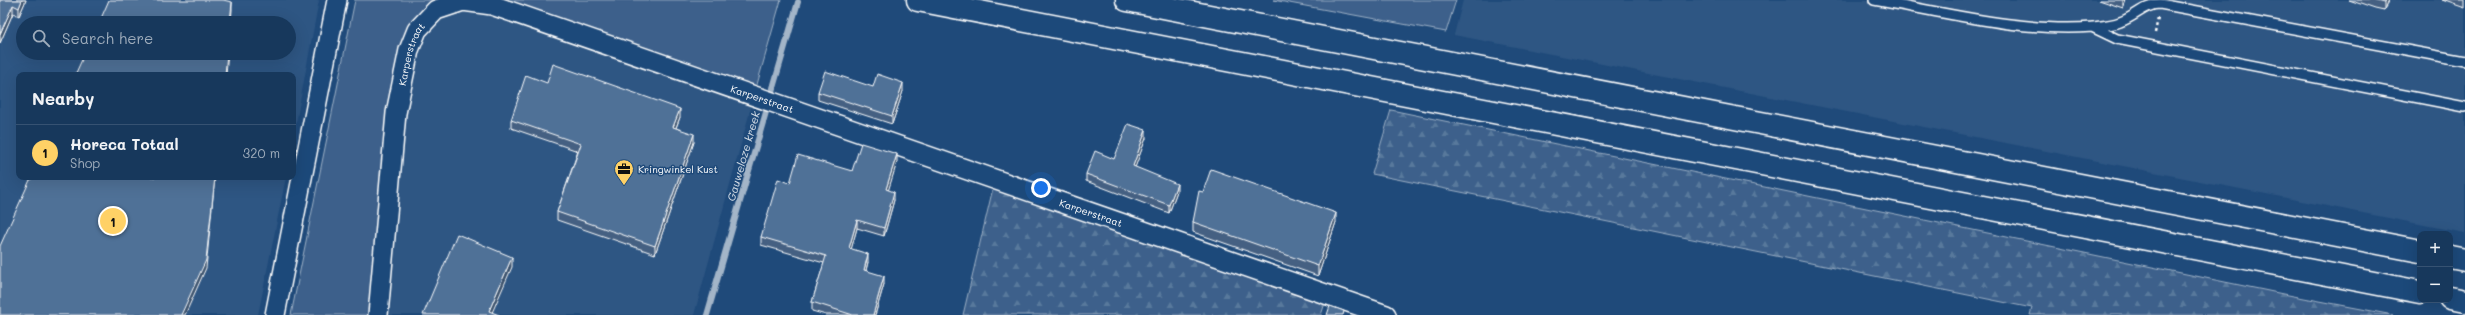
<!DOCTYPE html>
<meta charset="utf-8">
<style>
:root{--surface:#17385c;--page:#203f62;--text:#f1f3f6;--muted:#9eacbb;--line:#365272;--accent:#ffd166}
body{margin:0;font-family:Mali,sans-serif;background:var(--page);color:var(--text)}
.controls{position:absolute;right:12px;bottom:12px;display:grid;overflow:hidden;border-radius:8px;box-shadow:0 4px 16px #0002}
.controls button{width:36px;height:36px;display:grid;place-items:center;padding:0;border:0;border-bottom:1px solid var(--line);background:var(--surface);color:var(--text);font:20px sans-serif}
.you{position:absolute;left:1041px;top:188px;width:14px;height:14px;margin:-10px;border:3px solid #fff;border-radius:50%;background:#1a73e8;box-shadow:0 0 0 6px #1a73e833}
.badge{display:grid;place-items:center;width:26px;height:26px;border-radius:50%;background:var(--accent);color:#111;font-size:13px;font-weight:700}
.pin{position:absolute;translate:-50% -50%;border:2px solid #fff;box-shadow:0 1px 4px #0006}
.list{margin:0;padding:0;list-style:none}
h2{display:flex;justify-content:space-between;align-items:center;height:52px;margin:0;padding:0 16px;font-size:17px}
h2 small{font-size:13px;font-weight:400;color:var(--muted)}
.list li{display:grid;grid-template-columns:26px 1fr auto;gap:12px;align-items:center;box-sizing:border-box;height:56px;padding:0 16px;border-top:1px solid var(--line)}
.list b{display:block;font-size:15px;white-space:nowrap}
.list p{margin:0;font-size:13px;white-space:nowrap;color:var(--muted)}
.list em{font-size:13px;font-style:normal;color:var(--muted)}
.icon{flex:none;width:22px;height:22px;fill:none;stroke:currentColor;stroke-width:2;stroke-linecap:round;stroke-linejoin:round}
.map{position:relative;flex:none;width:2465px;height:315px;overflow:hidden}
.search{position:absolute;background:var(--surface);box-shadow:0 4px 16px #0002;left:16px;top:16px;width:280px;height:44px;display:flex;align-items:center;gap:10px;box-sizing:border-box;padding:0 14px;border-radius:22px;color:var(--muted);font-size:15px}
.panel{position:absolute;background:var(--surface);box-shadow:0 4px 16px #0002;left:16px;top:72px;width:280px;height:108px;border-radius:8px}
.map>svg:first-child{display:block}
</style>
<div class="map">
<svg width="2465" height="315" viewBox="0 0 2465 315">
<defs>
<pattern id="forest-firs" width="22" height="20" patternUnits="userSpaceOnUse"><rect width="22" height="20" fill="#3c618b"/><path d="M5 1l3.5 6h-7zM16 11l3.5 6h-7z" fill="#59799c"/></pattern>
</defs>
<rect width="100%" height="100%" fill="#1f4a7a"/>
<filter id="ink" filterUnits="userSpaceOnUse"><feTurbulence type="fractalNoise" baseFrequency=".025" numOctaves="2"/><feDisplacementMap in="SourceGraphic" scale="8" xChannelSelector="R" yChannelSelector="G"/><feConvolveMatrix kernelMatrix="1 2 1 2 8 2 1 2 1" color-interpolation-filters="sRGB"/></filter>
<g filter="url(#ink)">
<path fill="#2e5683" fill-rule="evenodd" d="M 0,0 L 319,0 L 293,139 L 293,75 L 19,75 L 19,177 L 286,177 L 258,315 L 0,315 ZM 23,23 L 289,23 L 289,53 L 23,53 Z
M 1463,0 L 2465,0 L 2465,233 L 1454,35 Z
M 463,7 L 492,11 L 752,104 L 694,315 L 385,315 L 403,125 L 416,53 L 424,34 L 441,15 Z"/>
<path fill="#3c618b" stroke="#9eb0c5" d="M 355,0 L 441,0 L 410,28 L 371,315 L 291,315 Z
M 502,0 L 781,0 L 756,88 Z
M 1273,0 L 1456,0 L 1446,32 Z"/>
<path fill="url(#forest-firs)" stroke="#9eb0c5" d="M 1391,110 L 2283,294 L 2393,315 L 2030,315 L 2032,308 L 1372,174 Z
M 993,188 L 1325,303 L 1321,315 L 963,315 Z"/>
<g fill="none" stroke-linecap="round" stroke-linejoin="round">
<path stroke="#a3b5c8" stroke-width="6" d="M 707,315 L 798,2"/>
<g stroke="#fff" stroke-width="12">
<path id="service" d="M 1874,0 C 1943,12 2023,33 2093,27 C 2102,26 2113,25 2120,22 C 2135,17 2145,4 2160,4 L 2465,61
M 2092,27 L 2117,39 L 2465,107"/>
</g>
<g stroke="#fff" stroke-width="22">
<g id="minor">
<path d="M 275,315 L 337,0"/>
<path id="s1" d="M 378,315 L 396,113 L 409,50 L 417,30 L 436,10 L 463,1 L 492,5 L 1386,315"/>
</g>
</g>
<g stroke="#fff" stroke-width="25">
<path id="motorway" d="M 918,0 L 2420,292
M 1127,0 L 2420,251
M 2450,257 L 2465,260
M 2450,298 L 2465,301"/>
</g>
<path stroke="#fff" stroke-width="2.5" stroke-dasharray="3 3" stroke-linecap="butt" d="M 2155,33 L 2158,18"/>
<use href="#service" stroke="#1f4a7a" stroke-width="9"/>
<use href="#minor" stroke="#1f4a7a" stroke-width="19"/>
<use href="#motorway" stroke="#1f4a7a" stroke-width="22"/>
</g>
<path fill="#456182" stroke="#fff" d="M 0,0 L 26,0 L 19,16 L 13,13 L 0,43 Z
M 2099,0 L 2126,0 L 2123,8 Z
M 2349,0 L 2388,0 L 2384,11 L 2375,9 Z
M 2442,0 L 2465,0 L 2465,8 Z
M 547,83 L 680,117 L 676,128 L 694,142 L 655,254 L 557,220 L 557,212 L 578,151 L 511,128 L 511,120 Z
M 873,87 L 903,91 L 892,124 L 818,100 L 818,92 Z
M 1146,138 L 1135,167 L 1177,191 L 1169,213 L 1086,181 L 1086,174 L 1114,159 Z
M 897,162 L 888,190 L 894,200 L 884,236 L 857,228 L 851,249 L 868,262 L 866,270 L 884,284 L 875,315 L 826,315 L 812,311 L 812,302 L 824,263 L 761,245 L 761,237 L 790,183 Z
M 1203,192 L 1336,222 L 1318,276 L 1193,232 L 1193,222 Z"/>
<path fill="#384f6a" stroke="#fff" d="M 22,0 L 26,0 L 19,16 L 19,8 Z
M 2123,0 L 2126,0 L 2123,8 Z
M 2385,0 L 2388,0 L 2384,11 L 2384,3 Z
M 232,2 L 232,10 L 231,23 L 230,23 Z
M 13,5 L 13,13 L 0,43 L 0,34 Z
M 227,53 L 228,53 L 226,75 L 225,75 Z
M 903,83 L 903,91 L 892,124 L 892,116 Z
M 680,109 L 680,117 L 673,135 L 673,127 Z
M 1146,130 L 1146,138 L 1133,173 L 1133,166 Z
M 694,134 L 694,142 L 655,254 L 655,246 Z
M 897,154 L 897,162 L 886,198 L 886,189 Z
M 215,177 L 206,268 L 185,315 L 181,315 Z
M 1177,184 L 1177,191 L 1169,213 L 1169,205 Z
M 894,192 L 894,200 L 884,236 L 884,228 Z
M 1336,213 L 1336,222 L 1318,276 L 1318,266 Z
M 857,220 L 857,228 L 849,257 L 849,248 Z
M 868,254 L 868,262 L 864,278 L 864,270 Z
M 512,257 L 512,267 L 491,315 L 489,311 Z
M 884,276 L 884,284 L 875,315 L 873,315 Z"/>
<path fill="#507197" stroke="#fff" d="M 0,0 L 22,0 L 19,8 L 13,5 L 0,34 Z
M 109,0 L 223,0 L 232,2 L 230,23 L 99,23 Z
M 2372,0 L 2385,0 L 2384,3 Z
M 85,53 L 227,53 L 225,75 L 75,75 Z
M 553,64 L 680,109 L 673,127 L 694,134 L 655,246 L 557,212 L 581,144 L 511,120 L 526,75 L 547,83 Z
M 825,71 L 873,87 L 877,74 L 903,83 L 892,116 L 818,92 Z
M 1128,124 L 1146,130 L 1133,166 L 1177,184 L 1169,205 L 1086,174 L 1095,151 L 1114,159 Z
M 861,143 L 897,154 L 886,189 L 894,192 L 884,228 L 857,220 L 849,248 L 868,254 L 864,270 L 884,276 L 873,315 L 853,315 L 812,302 L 826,256 L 761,237 L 778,179 L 790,183 L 798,155 L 852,171 Z
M 1211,169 L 1336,213 L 1318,266 L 1193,222 L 1199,191 L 1203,192 Z
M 37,177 L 215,177 L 206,260 L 181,315 L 0,315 L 0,246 L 30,180 Z
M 457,234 L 512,257 L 489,311 L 499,315 L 423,315 Z
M 1330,306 L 1344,311 L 1343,315 L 1327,315 Z"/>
</g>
<defs>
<g id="office-pin" transform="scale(1)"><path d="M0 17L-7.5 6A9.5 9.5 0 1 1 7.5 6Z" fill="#ffd166" stroke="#1f4a7a"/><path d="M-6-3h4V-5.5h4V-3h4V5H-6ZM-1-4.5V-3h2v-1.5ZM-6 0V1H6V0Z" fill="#111"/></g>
</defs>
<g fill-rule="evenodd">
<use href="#office-pin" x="624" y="169"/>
</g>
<g text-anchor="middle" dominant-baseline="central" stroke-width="3" stroke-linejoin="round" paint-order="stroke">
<g font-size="10" fill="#fff" stroke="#1f4a7a">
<text stroke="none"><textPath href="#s1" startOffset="264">Karperstraat</textPath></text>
<text stroke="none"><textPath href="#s1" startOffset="660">Karperstraat</textPath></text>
<text stroke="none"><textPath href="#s1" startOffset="1008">Karperstraat</textPath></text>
</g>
<g font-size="10" fill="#fff" stroke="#1f4a7a" text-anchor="start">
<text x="638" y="169">Kringwinkel Kust</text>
</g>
<g font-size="11" font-style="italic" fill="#d8e0e8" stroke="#1f4a7a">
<text transform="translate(743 156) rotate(-74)">Gauweloze kreek</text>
</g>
</g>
</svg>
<div class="controls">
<button>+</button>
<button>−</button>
</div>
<div class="you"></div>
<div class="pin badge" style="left:113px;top:221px">1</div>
<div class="search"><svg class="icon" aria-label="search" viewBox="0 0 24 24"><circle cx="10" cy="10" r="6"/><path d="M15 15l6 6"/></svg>Search here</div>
<section class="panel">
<h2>Nearby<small></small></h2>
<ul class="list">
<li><span class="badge">1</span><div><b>Horeca Totaal</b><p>Shop</p></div><em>320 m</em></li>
</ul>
</section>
</div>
